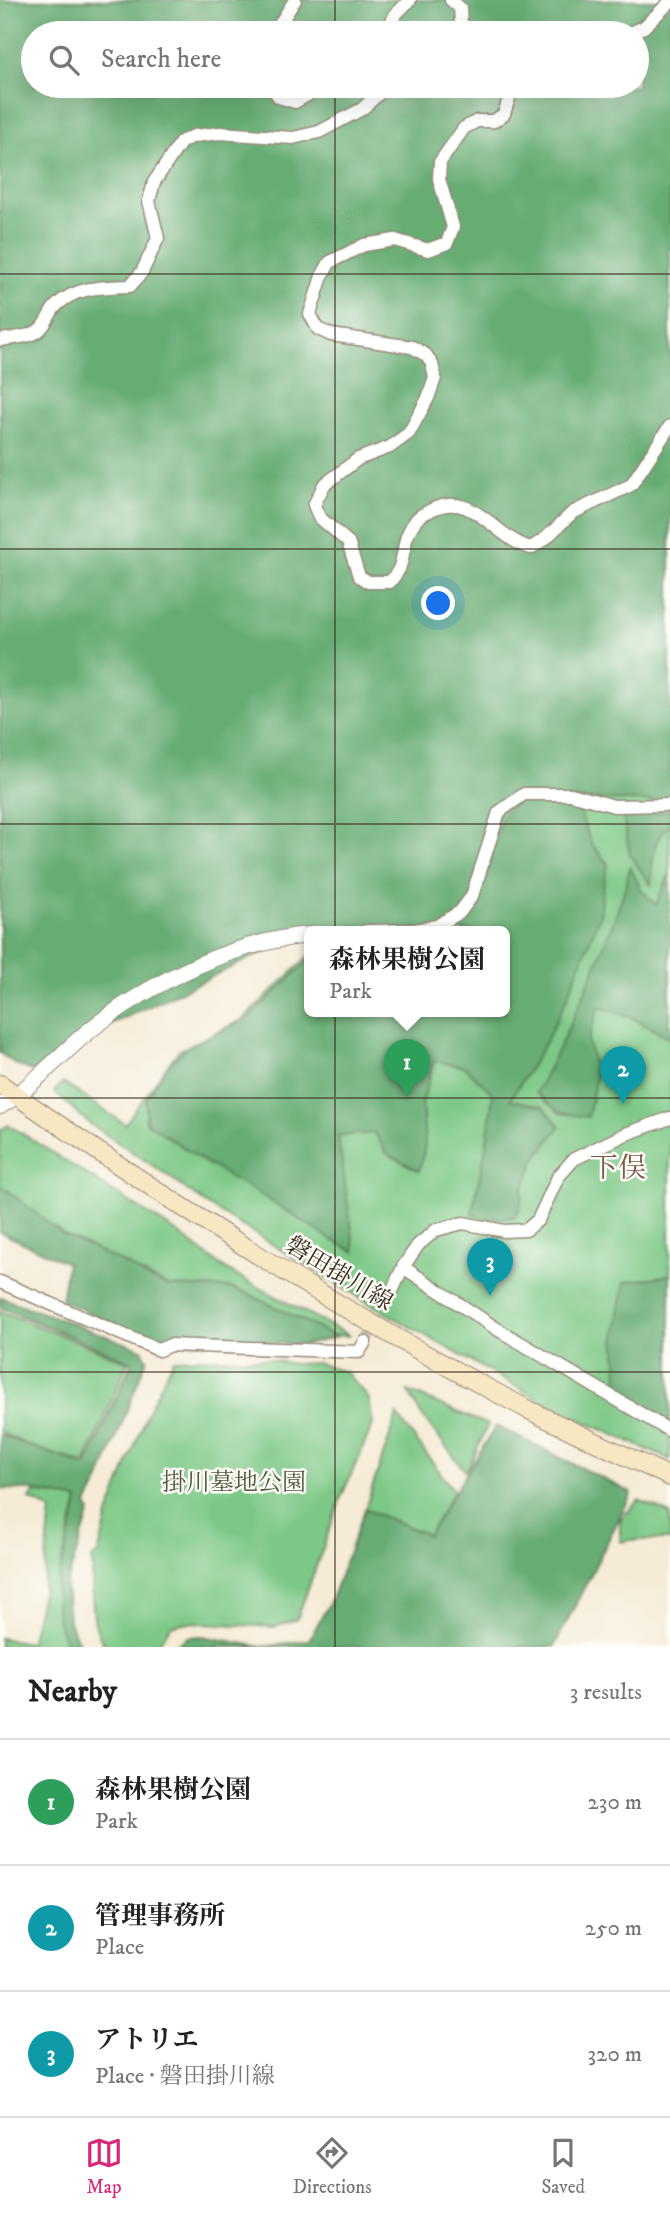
<!DOCTYPE html>
<meta charset="utf-8">
<style>
:root{--surface:#fff;--page:#f6f6f6;--text:#222;--muted:#767676;--line:#e0e0e0;--accent:#db2777}
body{margin:0;font-family:"IM FELL DW Pica","Noto Serif JP",serif;background:var(--page);color:var(--text)}
.you{position:absolute;left:439px;top:604px;width:24px;height:24px;margin:-18px;border:5px solid #fff;border-radius:50%;background:#1a73e8;box-shadow:0 0 0 10px #1a73e833}
.badge{display:grid;place-items:center;width:46px;height:46px;border-radius:50%;background:var(--accent);color:#fff;font-size:23px;font-weight:700}
.pin{position:absolute;translate:-50% -58px;filter:drop-shadow(0 2px 4px #0008)}
.pin::after{content:'';position:absolute;top:37px;width:24px;height:21px;background:inherit;clip-path:polygon(0 0,100% 0,50% 100%)}
.popup{position:absolute;left:304px;top:926px;width:206px;height:91px;box-sizing:border-box;display:grid;place-content:center;border-radius:10px;background:var(--surface);filter:drop-shadow(0 2px 5px #0005);font-size:23px;white-space:nowrap;color:var(--muted)}
.popup b{font-size:26px;color:var(--text)}
.popup::after{content:'';position:absolute;left:50%;top:100%;margin-left:-14px;border:14px solid transparent;border-top-color:var(--surface)}
.list{margin:0;padding:0;list-style:none}
h2{display:flex;justify-content:space-between;align-items:center;height:91px;margin:0;padding:0 28px;font-size:30px}
h2 small{font-size:23px;font-weight:400;color:var(--muted)}
.list li{display:grid;grid-template-columns:46px 1fr auto;gap:21px;align-items:center;box-sizing:border-box;height:126px;padding:0 28px;border-top:2px solid var(--line)}
.list b{display:block;font-size:26px;white-space:nowrap}
.list p{margin:0;font-size:23px;white-space:nowrap;color:var(--muted)}
.list em{font-size:23px;font-style:normal;color:var(--muted)}
.icon{flex:none;width:38px;height:38px;fill:none;stroke:currentColor;stroke-width:2;stroke-linecap:round;stroke-linejoin:round}
.map{position:relative;flex:none;width:670px;height:1647px;overflow:hidden}
.search{position:absolute;background:var(--surface);box-shadow:0 7px 28px #0002;left:21px;right:21px;top:21px;height:77px;display:flex;align-items:center;gap:18px;box-sizing:border-box;padding:0 24px;border-radius:38px;color:var(--muted);font-size:26px}
.sheet{height:469px;background:var(--surface)}
nav{display:flex;justify-content:space-around;align-items:center;box-sizing:border-box;height:98px;border-top:2px solid var(--line);background:var(--surface);font-size:19px;color:var(--muted)}
nav a{display:grid;justify-items:center;gap:4px}
nav .on{color:var(--accent)}
.map>svg:first-child{display:block}
</style>
<div class="map">
<svg width="670" height="1647" viewBox="0 0 670 1647">
<rect width="100%" height="100%" fill="#fdfcf7"/>
<filter id="ink" filterUnits="userSpaceOnUse"><feTurbulence type="fractalNoise" baseFrequency=".0143" numOctaves="2"/><feDisplacementMap in="SourceGraphic" scale="14" xChannelSelector="R" yChannelSelector="G"/><feConvolveMatrix kernelMatrix="1 2 1 2 8 2 1 2 1" color-interpolation-filters="sRGB"/></filter>
<filter id="wash" filterUnits="userSpaceOnUse"><feTurbulence type="fractalNoise" baseFrequency=".00686" numOctaves="4" result="noise"/><feDisplacementMap in="SourceGraphic" scale="28" xChannelSelector="R" yChannelSelector="G"/><feGaussianBlur stdDeviation="1.57" result="paint"/><feColorMatrix in="noise" values="0 0 0 0 0 0 0 0 0 0 0 0 0 0 0 0 0 1.4 0 .05"/><feComposite in="paint" operator="in"/></filter>
<g filter="url(#wash)">
<rect width="100%" height="100%" fill="#f5ebd6"/>
<path fill="#7dc886" stroke="#5c7952" stroke-width="2" d="M 524,794 L 670,803 L 670,1275 L 628,1401 L 670,1426 L 670,1460 L 552,1407 L 384,1312 L 209,1206 L 164,1173 L 90,1124 L 54,1092 L 63,1083 L 125,1124 L 178,1051 L 242,1020 L 309,956 L 309,1011 L 505,1011 L 505,931 L 369,931 L 499,812 Z
M 9,1125 L 178,1233 L 228,1271 L 350,1336 L 332,1335 L 231,1288 L 168,1286 L 62,1234 L 0,1185 L 0,1130 Z
M 0,1311 L 128,1362 L 85,1463 L 41,1451 L 0,1432 Z
M 202,1358 L 268,1359 L 294,1364 L 317,1363 L 346,1372 L 369,1399 L 373,1424 L 342,1495 L 297,1619 L 275,1627 L 188,1622 L 171,1626 L 156,1647 L 106,1647 C 87,1625 94,1586 92,1558 L 98,1554 L 109,1512 L 149,1409 L 174,1359 Z
M 408,1391 L 488,1425 L 466,1472 L 420,1413 Z
M 397,1415 L 454,1491 L 428,1535 L 365,1509 Z
M 34,1492 L 73,1498 L 78,1501 L 57,1582 L 56,1614 L 70,1647 L 0,1647 L 0,1638 L 30,1643 L 43,1589 L 51,1510 L 30,1499 Z
M 639,1500 L 670,1514 L 670,1540 L 629,1540 L 620,1542 L 620,1520 Z"/>
<path fill="#66ac73" stroke="#506b48" stroke-width="2" fill-rule="evenodd" d="M 0,0 L 670,0 L 670,802 L 575,799 L 591,843 L 608,864 L 602,892 L 601,912 L 565,1003 L 543,1047 L 510,1100 L 542,1106 L 560,1126 L 535,1160 L 523,1189 L 520,1207 L 514,1217 L 484,1220 L 472,1213 L 487,1142 L 493,1094 L 465,1067 L 434,1061 L 422,1103 L 425,1146 L 419,1171 L 386,1153 L 375,1133 L 338,1136 L 355,1252 L 332,1240 L 258,1193 L 206,1163 L 146,1122 L 146,1099 L 164,1070 L 188,1046 L 248,1018 L 309,960 L 309,1011 L 505,1011 L 505,931 L 309,931 L 67,1045 L 35,1072 L 17,1065 L 0,1053 ZM 33,33 L 637,33 L 637,86 L 33,86 ZM 519,799 L 502,818 L 483,888 L 472,896 L 499,813 Z
M 670,811 L 670,825 C 650,838 653,864 651,885 L 630,855 L 623,817 Z
M 630,867 L 641,889 L 656,905 L 670,874 L 670,868 L 670,1038 L 629,1016 L 599,1007 L 588,1040 L 596,1076 L 588,1117 L 560,1113 L 536,1093 C 562,1043 586,993 606,940 C 616,916 625,893 630,867 Z
M 0,1185 L 62,1234 L 128,1265 L 148,1278 L 168,1286 L 231,1288 L 249,1294 L 336,1337 L 305,1345 L 249,1341 L 159,1344 L 61,1300 L 67,1263 L 0,1232 Z
M 670,1275 L 670,1422 L 619,1396 L 615,1334 L 625,1282 Z
M 0,1297 L 142,1349 L 147,1359 L 98,1484 L 87,1504 L 90,1512 L 66,1585 L 69,1622 L 81,1647 L 69,1647 C 38,1602 71,1547 78,1500 L 32,1490 L 0,1489 L 0,1435 L 86,1466 L 132,1362 L 0,1307 Z
M 496,1426 L 632,1493 L 554,1647 L 174,1647 L 188,1637 L 202,1636 L 262,1647 L 309,1640 L 330,1602 L 365,1509 L 428,1535 Z"/>
</g>
<g filter="url(#ink)">
<g fill="none" stroke-linecap="round" stroke-linejoin="round">
<path stroke="#d0c4b1" stroke-width="12" stroke-dasharray="12 6" stroke-linecap="butt" d="M 365,1342 L 393,1289"/>
<g stroke="#988a7a" stroke-width="15">
<path id="minor" d="M 451,0 L 460,8 L 461,22 L 455,33
M 274,33 L 295,0
M 386,33 L 395,15 L 410,0
M 630,33 L 644,27 L 670,2
M 271,86 L 279,97 L 295,102 L 324,86
M 513,86 L 504,114 L 494,121 L 477,121 L 464,128 L 440,162 L 439,179 L 453,227 L 447,243 L 428,250 L 395,240 L 364,245 L 330,262 L 322,276 L 310,314 L 318,329 L 331,335 L 412,347 L 426,355 L 432,364 L 435,378 L 428,398 L 409,433 L 390,447 L 358,459 L 324,485 L 314,505 L 319,517 L 348,542 L 359,576 L 368,582 L 390,582 C 393,578 397,573 399,569 C 407,548 401,539 417,519 C 421,514 426,513 431,510 C 473,488 496,540 531,548 L 546,538 L 572,513 L 631,485 L 670,426
M 0,340 C 11,338 28,338 38,331 C 47,325 49,312 57,305 C 77,286 105,287 130,286 L 142,272 L 158,238 L 149,201 L 154,182 L 181,142 L 194,136 L 220,133 L 293,138 L 319,132 L 362,109 L 387,86
M 366,931 L 414,930 L 437,926 L 460,912 L 472,896 L 499,812 L 524,794 L 571,794 L 614,806 L 670,805
M 403,1267 L 497,1329 L 670,1431
M 0,1282 L 159,1350 L 170,1345 L 359,1352 L 365,1342
M 393,1289 L 403,1267 L 418,1245 L 436,1230 L 463,1223 L 504,1231 L 526,1230 L 538,1220 L 558,1177 L 574,1159 L 626,1134 L 670,1118"/>
</g>
<g stroke="#988a7a" stroke-width="18">
<path id="tertiary" d="M 0,1106 C 37,1084 64,1049 99,1023 C 158,979 234,942 309,935"/>
</g>
<g stroke="#988a7a" stroke-width="20">
<path id="secondary" d="M 0,1084 C 170,1203 347,1316 531,1411 C 577,1434 624,1455 670,1477"/>
</g>
<use href="#minor" stroke="#fff" stroke-width="12"/>
<use href="#tertiary" stroke="#fff" stroke-width="16"/>
<use href="#secondary" stroke="#f7e8c3" stroke-width="18"/>
</g>
</g>
<path fill="none" stroke="#3b2a1e" stroke-width="2" stroke-opacity="0.55" d="M 335,0 L 335,33M 335,86 L 335,1647M 0,274 L 670,274M 0,549 L 670,549M 0,824 L 670,824M 0,1098 L 670,1098M 0,1372 L 670,1372"/>
<g text-anchor="middle" dominant-baseline="central" stroke-width="5" stroke-linejoin="round" paint-order="stroke">
<g font-size="24" fill="#3b2a1e" stroke="#fdfcf7">
<text transform="translate(339 1274) rotate(31)">磐田掛川線</text>
</g>
<g font-size="24" fill="#4f593d" stroke="#fdfcf7">
<text x="234" y="1483">掛川墓地公園</text>
</g>
<g font-size="28" fill="#7f564a" stroke="#fdfcf7">
<text x="618" y="1168">下俣</text>
</g>
</g>
</svg>
<div class="you"></div>
<div class="pin badge" style="left:407px;top:1097px;background:#2e9e5b">1</div>
<div class="popup"><b>森林果樹公園</b>Park</div>
<div class="pin badge" style="left:623px;top:1104px;background:#0f9aa8">2</div>
<div class="pin badge" style="left:490px;top:1296px;background:#0f9aa8">3</div>
<div class="search"><svg class="icon" aria-label="search" viewBox="0 0 24 24"><circle cx="10" cy="10" r="6"/><path d="M15 15l6 6"/></svg>Search here</div>
</div>
<section class="sheet">
<h2>Nearby<small>3 results</small></h2>
<ul class="list">
<li><span class="badge" style="background:#2e9e5b">1</span><div><b>森林果樹公園</b><p>Park</p></div><em>230 m</em></li>
<li><span class="badge" style="background:#0f9aa8">2</span><div><b>管理事務所</b><p>Place</p></div><em>250 m</em></li>
<li><span class="badge" style="background:#0f9aa8">3</span><div><b>アトリエ</b><p>Place · 磐田掛川線</p></div><em>320 m</em></li>
</ul>
</section>
<nav>
<a class="on"><svg class="icon" aria-label="map" viewBox="0 0 24 24"><path d="M3 6l6-2 6 2 6-2v14l-6 2-6-2-6 2zM9 4v14M15 6v14"/></svg>Map</a>
<a><svg class="icon" aria-label="directions" viewBox="0 0 24 24"><path d="M12 3l9 9-9 9-9-9zM9 14v-3h6M13 9l2 2-2 2"/></svg>Directions</a>
<a><svg class="icon" aria-label="saved" viewBox="0 0 24 24"><path d="M7 4h10v16l-5-4-5 4z"/></svg>Saved</a>
</nav>
